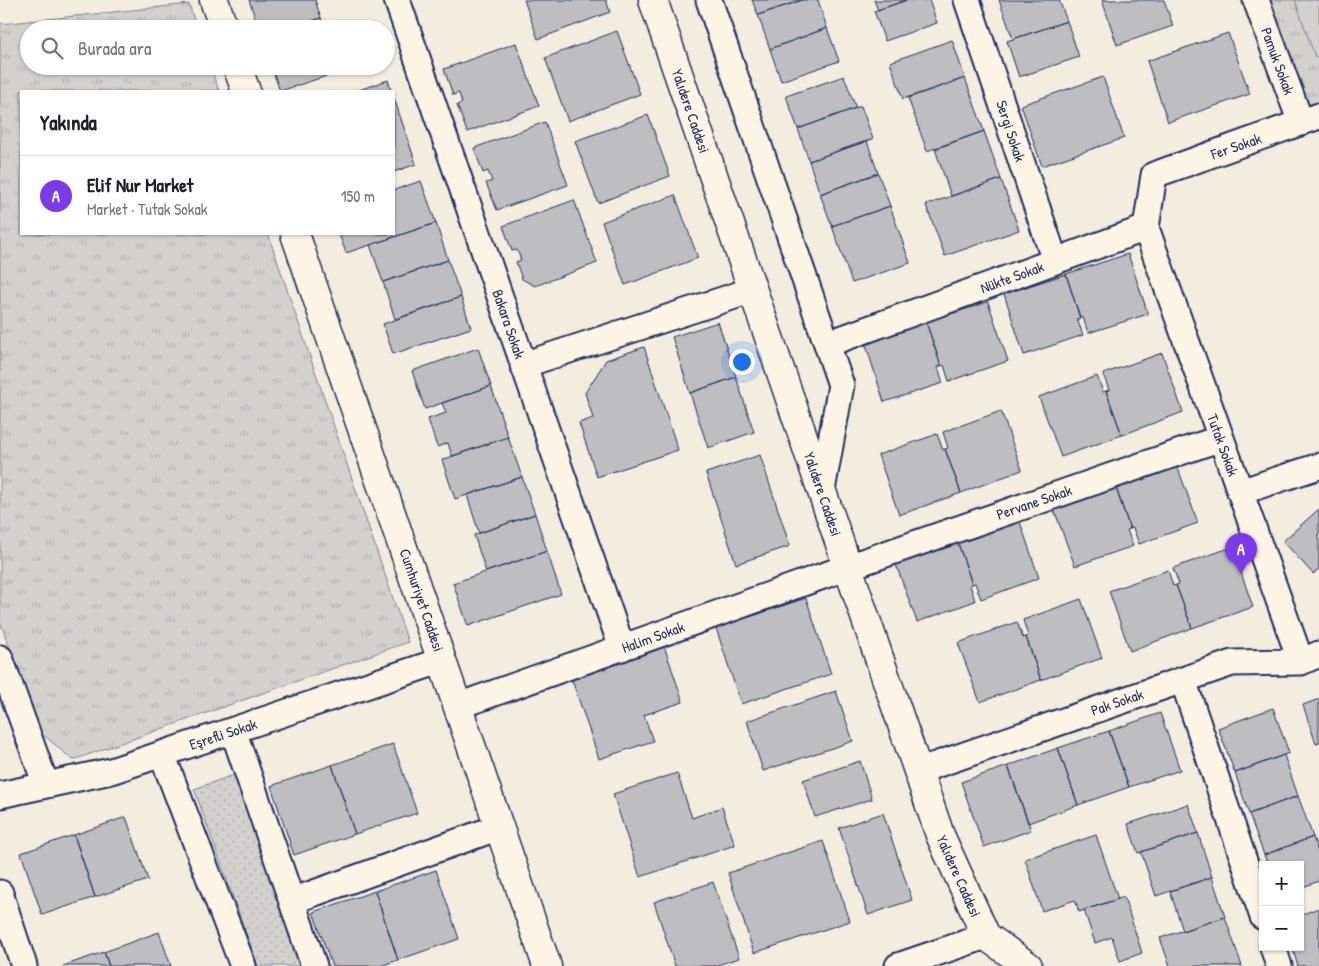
<!DOCTYPE html>
<html lang="tr">
<meta charset="utf-8">
<style>
:root{--surface:#fff;--page:#f2f2f2;--text:#202124;--muted:#757577;--line:#e0e0e0;--accent:#7c3aed}
body{margin:0;font-family:"Patrick Hand",sans-serif;background:var(--page);color:var(--text)}
.controls{position:absolute;right:15px;bottom:15px;display:grid;overflow:hidden;border-radius:0px;box-shadow:0 1px 4px #0004}
.controls button{width:45px;height:45px;display:grid;place-items:center;padding:0;border:0;border-bottom:1px solid var(--line);background:var(--surface);color:var(--text);font:25px sans-serif}
.you{position:absolute;left:741px;top:361px;width:18px;height:18px;margin:-12px;border:4px solid #fff;border-radius:50%;background:#1a73e8;box-shadow:0 0 0 8px #1a73e833}
.badge{display:grid;place-items:center;width:32px;height:32px;border-radius:50%;background:var(--accent);color:#fff;font-size:16px;font-weight:700}
.pin{position:absolute;translate:-50% -41px;filter:drop-shadow(0 1px 2px #0008)}
.pin::after{content:'';position:absolute;top:26px;width:18px;height:15px;background:inherit;clip-path:polygon(0 0,100% 0,50% 100%)}
.list{margin:0;padding:0;list-style:none}
h2{display:flex;justify-content:space-between;align-items:center;height:65px;margin:0;padding:0 20px;font-size:21px}
h2 small{font-size:16px;font-weight:400;color:var(--muted)}
.list li{display:grid;grid-template-columns:32px 1fr auto;gap:15px;align-items:center;box-sizing:border-box;height:80px;padding:0 20px;border-top:1px solid var(--line)}
.list b{display:block;font-size:19px;white-space:nowrap}
.list p{margin:0;font-size:16px;white-space:nowrap;color:var(--muted)}
.list em{font-size:16px;font-style:normal;color:var(--muted)}
.icon{flex:none;width:28px;height:28px;fill:none;stroke:currentColor;stroke-width:2;stroke-linecap:round;stroke-linejoin:round}
.map{position:relative;flex:none;width:1319px;height:966px;overflow:hidden}
.search{position:absolute;background:var(--surface);box-shadow:0 1px 4px #0004;left:20px;top:20px;width:375px;height:55px;display:flex;align-items:center;gap:12px;box-sizing:border-box;padding:0 18px;border-radius:28px;color:var(--muted);font-size:19px}
.panel{position:absolute;background:var(--surface);box-shadow:0 1px 4px #0004;left:20px;top:90px;width:375px;height:145px;border-radius:0px}
.map>svg:first-child{display:block}
</style>
<div class="map">
<svg width="1319" height="966" viewBox="0 0 1319 966">
<defs>
<pattern id="grass-dots" width="8" height="8" patternUnits="userSpaceOnUse" patternTransform="scale(1.25)"><rect width="8" height="8" fill="#d3d1cc"/><path d="M2 2h.1M6 6h.1" fill="none" stroke="#b5b4b2" stroke-width="1.8" stroke-linecap="round"/></pattern>
<pattern id="park-tufts" width="24" height="20" patternUnits="userSpaceOnUse" patternTransform="scale(1.25)"><rect width="24" height="20" fill="#d3d1cc"/><path d="M3 7l-1-3M5 7V3M7 7l1-3M15 17l-1-3M17 17v-4M19 17l1-3" fill="none" stroke="#b5b4b2"/></pattern>
</defs>
<rect width="100%" height="100%" fill="#f3ede0"/>
<filter id="ink" filterUnits="userSpaceOnUse"><feTurbulence type="fractalNoise" baseFrequency=".02" numOctaves="2"/><feDisplacementMap in="SourceGraphic" scale="10" xChannelSelector="R" yChannelSelector="G"/><feConvolveMatrix kernelMatrix="1 2 1 2 8 2 1 2 1" color-interpolation-filters="sRGB"/></filter>
<g filter="url(#ink)">
<path fill="url(#grass-dots)" stroke="#778095" d="M 236,774 L 301,966 L 258,966 L 194,789 Z"/>
<path fill="url(#park-tufts)" stroke="#778095" d="M 1267,0 L 1319,0 L 1319,106 L 1307,110 Z
M 189,4 L 197,29 L 29,29 L 29,66 L 210,66 L 219,91 L 21,91 L 21,234 L 268,234 L 408,642 L 73,760 L 42,734 L 0,622 L 0,24 Z"/>
<path fill="#d3d1cc" stroke="#778095" d="M 1295,0 L 1319,0 L 1319,55 L 1315,57 Z"/>
<path fill="#bebec0" stroke="#1b2f5e" d="M 249,0 L 315,0 L 321,18 L 290,29 L 259,29 Z
M 524,0 L 606,0 L 610,12 L 538,39 Z
M 752,0 L 802,0 L 758,15 Z
M 802,0 L 818,0 L 827,28 L 770,49 L 758,15 Z
M 874,0 L 907,0 L 878,10 Z
M 907,0 L 929,0 L 937,23 L 885,41 L 874,11 Z
M 999,0 L 1059,0 L 1067,21 L 1013,39 Z
M 1102,0 L 1164,0 L 1173,26 L 1117,45 Z
M 321,18 L 325,29 L 290,29 Z
M 1067,21 L 1079,57 L 1019,77 L 1007,41 Z
M 827,28 L 839,61 L 781,81 L 770,49 Z
M 617,31 L 640,94 L 568,121 L 545,58 Z
M 1228,33 L 1250,94 L 1168,122 L 1147,61 Z
M 952,40 L 965,78 L 903,99 L 890,62 Z
M 516,43 L 539,106 L 467,132 L 457,105 L 462,103 L 459,93 L 453,95 L 444,69 Z
M 271,66 L 338,66 L 339,72 L 280,91 Z
M 844,76 L 856,108 L 798,129 L 786,96 Z
M 1103,77 L 1124,138 L 1042,166 L 1021,105 Z
M 965,78 L 984,131 L 927,151 L 908,98 Z
M 388,80 L 391,91 L 356,91 Z
M 394,98 L 416,164 L 394,172 Z
M 861,106 L 873,139 L 809,161 L 798,129 Z
M 648,115 L 670,176 L 598,203 L 575,141 Z
M 545,122 L 568,185 L 497,210 L 486,183 L 492,181 L 488,171 L 483,173 L 474,148 Z
M 984,131 L 1001,179 L 951,196 L 935,149 Z
M 867,141 L 878,173 L 820,194 L 809,161 Z
M 878,173 L 890,206 L 832,226 L 820,194 Z
M 1001,179 L 1019,230 L 945,256 L 926,205 Z
M 421,181 L 436,223 L 346,253 L 339,234 L 394,234 L 394,190 Z
M 675,195 L 698,258 L 625,285 L 602,222 Z
M 574,200 L 597,263 L 535,286 L 522,279 L 516,262 L 521,260 L 517,250 L 512,251 L 503,226 Z
M 890,206 L 910,263 L 852,283 L 832,226 Z
M 436,223 L 448,260 L 383,282 L 370,245 Z
M 1128,254 L 1148,314 L 1088,333 L 1083,317 L 1080,318 L 1066,274 Z
M 448,260 L 461,297 L 395,319 L 383,282 Z
M 1066,274 L 1080,318 L 1077,319 L 1083,335 L 1024,355 L 1004,294 Z
M 461,297 L 471,328 L 393,354 L 383,324 Z
M 988,302 L 1008,361 L 949,381 L 944,365 L 941,366 L 926,322 Z
M 718,322 L 736,377 L 690,393 L 672,337 Z
M 926,322 L 941,366 L 938,367 L 943,383 L 884,402 L 865,342 Z
M 644,347 L 678,450 L 597,477 L 579,423 L 593,418 L 585,393 L 606,360 Z
M 478,348 L 491,386 L 425,409 L 412,371 Z
M 1162,353 L 1183,412 L 1122,435 L 1106,391 L 1109,390 L 1103,374 Z
M 1097,376 L 1103,392 L 1106,391 L 1122,435 L 1061,457 L 1039,397 Z
M 736,377 L 754,432 L 708,448 L 690,393 Z
M 491,386 L 508,437 L 452,456 L 448,443 L 437,447 L 428,419 L 446,413 L 442,403 Z
M 1001,411 L 1022,470 L 961,493 L 945,449 L 948,448 L 943,432 Z
M 937,434 L 943,450 L 945,449 L 961,493 L 899,515 L 878,455 Z
M 508,437 L 522,477 L 455,499 L 442,460 Z
M 760,455 L 790,546 L 736,564 L 706,473 Z
M 1176,463 L 1198,523 L 1139,544 L 1133,528 L 1130,529 L 1115,485 Z
M 522,477 L 535,514 L 479,533 L 467,495 Z
M 1115,485 L 1130,529 L 1127,530 L 1133,546 L 1075,566 L 1053,507 Z
M 1319,509 L 1319,569 L 1313,574 L 1283,541 Z
M 535,514 L 547,551 L 486,572 L 474,535 Z
M 1019,519 L 1039,578 L 981,599 L 975,583 L 972,584 L 957,540 Z
M 957,540 L 972,584 L 970,585 L 975,601 L 917,622 L 895,562 Z
M 1232,547 L 1253,607 L 1192,628 L 1176,585 L 1179,584 L 1173,568 Z
M 547,551 L 561,594 L 468,626 L 453,583 Z
M 1168,570 L 1173,586 L 1176,585 L 1192,628 L 1130,651 L 1109,591 Z
M 806,598 L 831,674 L 741,704 L 716,628 Z
M 1081,599 L 1102,658 L 1041,680 L 1026,637 L 1028,636 L 1023,620 Z
M 1017,622 L 1023,638 L 1026,637 L 1041,680 L 980,702 L 958,643 Z
M 664,646 L 683,702 L 644,715 L 653,741 L 599,759 L 571,677 Z
M 836,691 L 853,741 L 763,771 L 747,721 Z
M 1319,699 L 1319,743 L 1316,744 L 1303,705 Z
M 1273,708 L 1289,753 L 1235,773 L 1218,728 Z
M 1160,713 L 1180,770 L 1129,787 L 1109,731 Z
M 1109,731 L 1129,787 L 1078,805 L 1058,748 Z
M 393,744 L 417,813 L 355,834 L 332,765 Z
M 1058,748 L 1078,805 L 1028,823 L 1008,766 Z
M 1284,755 L 1298,796 L 1249,814 L 1235,773 Z
M 860,761 L 872,799 L 815,817 L 803,780 Z
M 332,765 L 355,834 L 294,855 L 271,786 Z
M 1008,766 L 1031,830 L 984,847 L 961,782 Z
M 677,773 L 692,818 L 722,807 L 735,845 L 640,877 L 613,794 Z
M 1298,796 L 1313,837 L 1264,855 L 1249,814 Z
M 1188,804 L 1198,833 L 1138,853 L 1128,824 Z
M 883,813 L 912,900 L 868,915 L 839,828 Z
M 126,817 L 148,880 L 95,897 L 74,835 Z
M 1198,833 L 1212,877 L 1156,896 L 1141,852 Z
M 74,835 L 95,897 L 42,915 L 21,853 Z
M 1096,835 L 1118,899 L 1079,912 L 1075,900 L 1042,911 L 1025,859 Z
M 1313,837 L 1319,854 L 1319,881 L 1300,888 L 1300,865 L 1268,865 L 1264,855 Z
M 823,841 L 850,921 L 754,953 L 728,873 Z
M 436,870 L 459,939 L 398,960 L 375,891 Z
M 1212,877 L 1225,917 L 1183,931 L 1170,891 Z
M 713,882 L 739,958 L 714,966 L 675,966 L 654,902 Z
M 375,891 L 398,960 L 380,966 L 332,966 L 313,912 Z
M 1124,897 L 1142,953 L 1120,961 L 1112,937 L 1095,943 L 1084,910 Z
M 1319,908 L 1319,966 L 1298,966 L 1292,947 L 1300,947 L 1300,915 Z
M 1225,917 L 1242,966 L 1170,966 L 1160,938 Z
M 159,932 L 171,966 L 109,966 L 104,952 Z
M 104,952 L 109,966 L 63,966 Z"/>
<g fill="none" stroke-linecap="round" stroke-linejoin="round">
<g stroke="#1b2f5e" stroke-width="29">
<path id="street" d="M 397,0 L 622,648
M 709,0 L 841,385 L 822,490
M 967,0 L 1055,261
M 1256,0 L 1301,123
M 1146,228 L 1301,662
M 827,344 L 1146,228 L 1154,175 L 1319,116
M 523,365 L 753,290
M 1240,492 L 1319,466
M 0,658 L 46,785
M 1183,680 L 1263,917
M 458,706 L 848,567 L 1221,438
M 233,730 L 314,966
M 162,754 L 243,966
M 918,771 L 1232,663 L 1301,662 L 1319,654
M 0,795 L 111,771 L 443,660
M 0,893 L 24,966
M 292,901 L 499,827
M 1273,947 L 1279,966
M 898,966 L 986,936"/>
</g>
<g stroke="#1b2f5e" stroke-width="31">
<path id="secondary" d="M 214,0 L 224,29
M 653,0 L 940,835 L 986,936 L 1028,966
M 237,66 L 246,91
M 295,234 L 547,966"/>
</g>
<use href="#street" stroke="#fcf5e5" stroke-width="25"/>
<use href="#secondary" stroke="#fcf5e5" stroke-width="28"/>
</g>
</g>
<g text-anchor="middle" dominant-baseline="central" stroke-width="4" stroke-linejoin="round" paint-order="stroke">
<g font-size="15" fill="#1b2f5e" stroke="#fcf5e5">
<text transform="translate(1278 61) rotate(70)">Pamuk Sokak</text>
<text transform="translate(691 111) rotate(71)">Yalıdere Caddesi</text>
<text transform="translate(1011 131) rotate(72)">Sergi Sokak</text>
<text transform="translate(1236 146) rotate(-19)">Fer Sokak</text>
<text transform="translate(1012 277) rotate(-20)">Nükte Sokak</text>
<text transform="translate(509 324) rotate(71)">Bakara Sokak</text>
<text transform="translate(1223 445) rotate(70)">Tutak Sokak</text>
<text transform="translate(823 494) rotate(71)">Yalıdere Caddesi</text>
<text transform="translate(1034 502) rotate(-19)">Pervane Sokak</text>
<text transform="translate(422 600) rotate(71)">Cumhuriyet Caddesi</text>
<text transform="translate(653 637) rotate(-20)">Halim Sokak</text>
<text transform="translate(1117 702) rotate(-19)">Pak Sokak</text>
<text transform="translate(223 734) rotate(-18)">Eşrefli Sokak</text>
<text transform="translate(959 876) rotate(66)">Yalıdere Caddesi</text>
</g>
</g>
</svg>
<div class="controls">
<button>+</button>
<button>−</button>
</div>
<div class="you"></div>
<div class="pin badge" style="left:1241px;top:574px">A</div>
<div class="search"><svg class="icon" aria-label="search" viewBox="0 0 24 24"><circle cx="10" cy="10" r="6"/><path d="M15 15l6 6"/></svg>Burada ara</div>
<section class="panel">
<h2>Yakında<small></small></h2>
<ul class="list">
<li><span class="badge">A</span><div><b>Elif Nur Market</b><p>Market · Tutak Sokak</p></div><em>150 m</em></li>
</ul>
</section>
</div>
